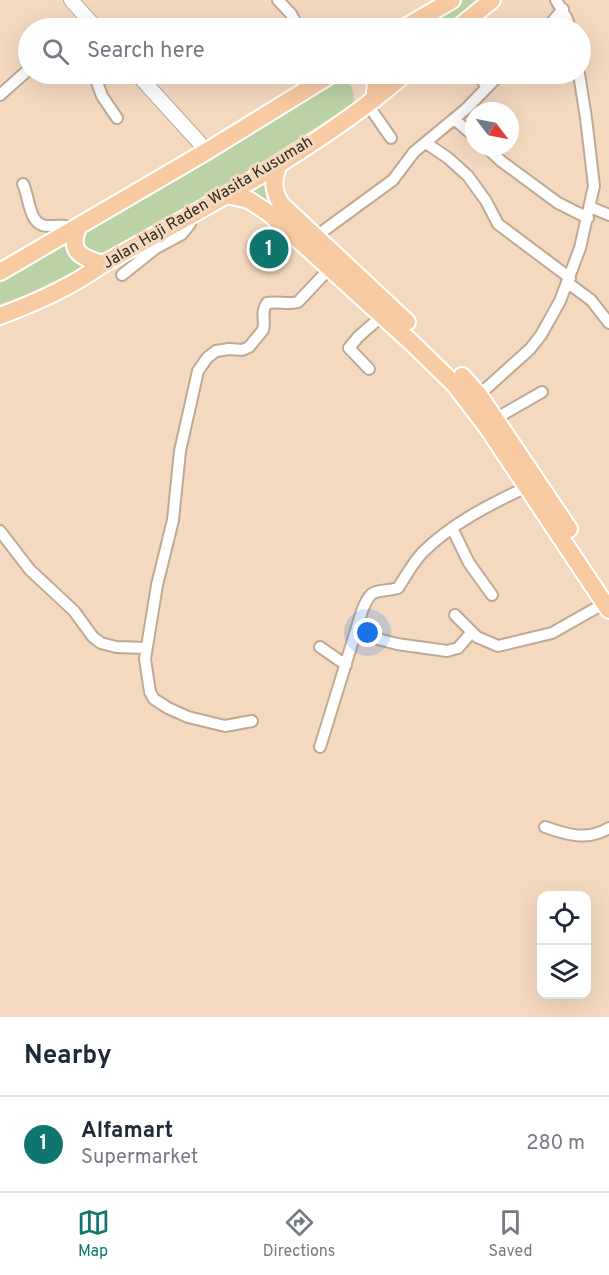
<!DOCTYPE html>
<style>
:root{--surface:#fff;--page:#f2f2f3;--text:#1f2937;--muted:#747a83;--line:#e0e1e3;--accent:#0f766e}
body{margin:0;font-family:Overpass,sans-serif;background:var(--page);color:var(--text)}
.controls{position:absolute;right:18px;bottom:18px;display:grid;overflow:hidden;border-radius:12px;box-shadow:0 6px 24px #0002}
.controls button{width:54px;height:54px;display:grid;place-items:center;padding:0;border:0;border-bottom:2px solid var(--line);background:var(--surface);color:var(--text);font:30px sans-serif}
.compass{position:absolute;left:465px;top:102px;width:54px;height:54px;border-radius:50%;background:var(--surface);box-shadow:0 6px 24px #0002;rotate:122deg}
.you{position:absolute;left:368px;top:633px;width:21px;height:21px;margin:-15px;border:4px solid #fff;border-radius:50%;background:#1a73e8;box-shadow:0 0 0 9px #1a73e833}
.badge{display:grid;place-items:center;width:39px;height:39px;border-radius:50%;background:var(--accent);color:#fff;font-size:20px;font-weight:700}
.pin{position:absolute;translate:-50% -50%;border:3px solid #fff;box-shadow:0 2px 6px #0006}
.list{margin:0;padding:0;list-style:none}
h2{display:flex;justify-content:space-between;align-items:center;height:78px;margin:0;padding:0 24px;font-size:26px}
h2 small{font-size:20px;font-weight:400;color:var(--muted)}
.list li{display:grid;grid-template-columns:39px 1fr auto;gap:18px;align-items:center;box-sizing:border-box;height:96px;padding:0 24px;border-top:2px solid var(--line)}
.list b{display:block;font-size:22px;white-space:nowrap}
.list p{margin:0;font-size:20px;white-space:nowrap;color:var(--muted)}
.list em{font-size:20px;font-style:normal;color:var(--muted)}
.icon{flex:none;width:33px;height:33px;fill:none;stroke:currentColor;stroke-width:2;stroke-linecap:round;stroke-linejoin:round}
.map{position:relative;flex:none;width:609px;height:1017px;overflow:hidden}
.search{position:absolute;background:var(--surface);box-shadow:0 6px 24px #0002;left:18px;right:18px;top:18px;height:66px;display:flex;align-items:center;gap:15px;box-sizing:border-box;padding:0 21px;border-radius:33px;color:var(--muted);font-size:22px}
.sheet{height:174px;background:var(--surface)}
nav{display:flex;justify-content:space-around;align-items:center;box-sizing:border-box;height:84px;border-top:2px solid var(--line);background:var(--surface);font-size:16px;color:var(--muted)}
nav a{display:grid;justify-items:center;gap:3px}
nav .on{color:var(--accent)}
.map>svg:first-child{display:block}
</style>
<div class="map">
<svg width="609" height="1017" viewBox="0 0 609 1017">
<rect width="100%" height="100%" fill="#f4d9c1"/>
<path fill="#bbd2a6" d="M 461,0 L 482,0 L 447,28 L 413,28 Z
M 334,78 C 350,78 356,89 353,104 L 222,187 L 110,251 C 98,253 91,255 83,244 L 84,236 L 91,227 Z
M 265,177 L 266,198 L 272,209 L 244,190 Z
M 69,235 C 63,253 73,257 86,266 L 28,294 L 0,304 L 0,275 Z"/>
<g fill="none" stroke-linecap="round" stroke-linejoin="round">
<g stroke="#c1a891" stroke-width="14">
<path id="minor" d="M 278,0 L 291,14 L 299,28
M 556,0 L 567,19 L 570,28
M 75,28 L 87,18
M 547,28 L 563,9
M 94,74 L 102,96 L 117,118
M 478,74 L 486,86
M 0,95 L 28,70
M 368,105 L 391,138
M 454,119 L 474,136
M 426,143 L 448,158 L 468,176 L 486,201 L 498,224 L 570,278
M 486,147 L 501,161 L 558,203 L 588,218
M 23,184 C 30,198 28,228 50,226 C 61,226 64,224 74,229
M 590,207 L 609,215
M 315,237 L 393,180 L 414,152 L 466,109 L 500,74
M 122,275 L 156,248 L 182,234 L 190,224 L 189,216
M 568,283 L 591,300 L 609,323
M 369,369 L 349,348 L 358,337 L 382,316
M 479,395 L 530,349 L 541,335 L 560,301 L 580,248 L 594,186 L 586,118 L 579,74
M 495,419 L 542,392
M 452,528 L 469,563 L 492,595
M 0,531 L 30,570 L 74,611 L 93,637 L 101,643 L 116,647 L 146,648
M 455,615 L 477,637 L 498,646 L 552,633 L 605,603
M 355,633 L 397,644 L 447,651 L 458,648 L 471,633
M 320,647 L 346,665
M 252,721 L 225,726 L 188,717 L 168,708 L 154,699 L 150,692 L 145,659 L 157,585 L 173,520 L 180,451 L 198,371 L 207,358 L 216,351 L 229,349 L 242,350 L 249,347 L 263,330 C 266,320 260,313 267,303 C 278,301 288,305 298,302 L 330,268
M 320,747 L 362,611 C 372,585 376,594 398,588 C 406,576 412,564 422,553 C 451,524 490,504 527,487
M 545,827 C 568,835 587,841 609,828"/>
</g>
<g stroke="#c1a891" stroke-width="16">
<path id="secondary" d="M 71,0 L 96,28
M 137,74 L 207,151"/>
</g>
<g stroke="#fff" stroke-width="20">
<path id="trunk" d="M 404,28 L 452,0
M 458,28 L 492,0
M 372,74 L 376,85 L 374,100
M 279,164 C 273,180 272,189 281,204 L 407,322
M 227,195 L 249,200 L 270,214 L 411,342 L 454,384 L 487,427 L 609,610
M 79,226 C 67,251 81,258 103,264
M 0,272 L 207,151 L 332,74
M 0,316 C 37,302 71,287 103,264 C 207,206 315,151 405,74
M 462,376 L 479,395 L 569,529"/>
</g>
<use href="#minor" stroke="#fff" stroke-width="10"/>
<use href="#secondary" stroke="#fff" stroke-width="14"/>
<use href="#trunk" stroke="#f8caa2" stroke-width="16"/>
</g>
<g text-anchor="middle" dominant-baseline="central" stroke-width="6" stroke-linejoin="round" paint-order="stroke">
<g font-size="16" fill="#332920" stroke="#f4d9c1">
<text transform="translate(208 203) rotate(-31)">Jalan Haji Raden Wasita Kusumah</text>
</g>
</g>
</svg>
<div class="controls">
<button><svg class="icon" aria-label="locate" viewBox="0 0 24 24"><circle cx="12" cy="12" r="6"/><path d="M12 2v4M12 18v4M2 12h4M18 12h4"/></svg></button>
<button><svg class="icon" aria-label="layers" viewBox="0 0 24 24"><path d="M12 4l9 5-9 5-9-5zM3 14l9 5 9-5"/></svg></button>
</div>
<svg class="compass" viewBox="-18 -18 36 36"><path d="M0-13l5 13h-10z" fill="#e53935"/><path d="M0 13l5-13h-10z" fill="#747a83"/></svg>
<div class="you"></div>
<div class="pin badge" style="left:269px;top:249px">1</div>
<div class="search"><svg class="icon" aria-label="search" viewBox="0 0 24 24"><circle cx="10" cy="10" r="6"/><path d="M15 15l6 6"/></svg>Search here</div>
</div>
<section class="sheet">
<h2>Nearby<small></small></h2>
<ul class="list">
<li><span class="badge">1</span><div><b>Alfamart</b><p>Supermarket</p></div><em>280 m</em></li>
</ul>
</section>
<nav>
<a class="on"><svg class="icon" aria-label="map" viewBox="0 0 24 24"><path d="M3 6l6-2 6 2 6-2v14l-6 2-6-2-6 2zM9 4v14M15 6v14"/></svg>Map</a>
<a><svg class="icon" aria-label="directions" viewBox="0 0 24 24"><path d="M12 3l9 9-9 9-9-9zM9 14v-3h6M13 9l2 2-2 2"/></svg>Directions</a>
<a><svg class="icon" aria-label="saved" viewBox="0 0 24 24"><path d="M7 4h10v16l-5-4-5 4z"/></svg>Saved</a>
</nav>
